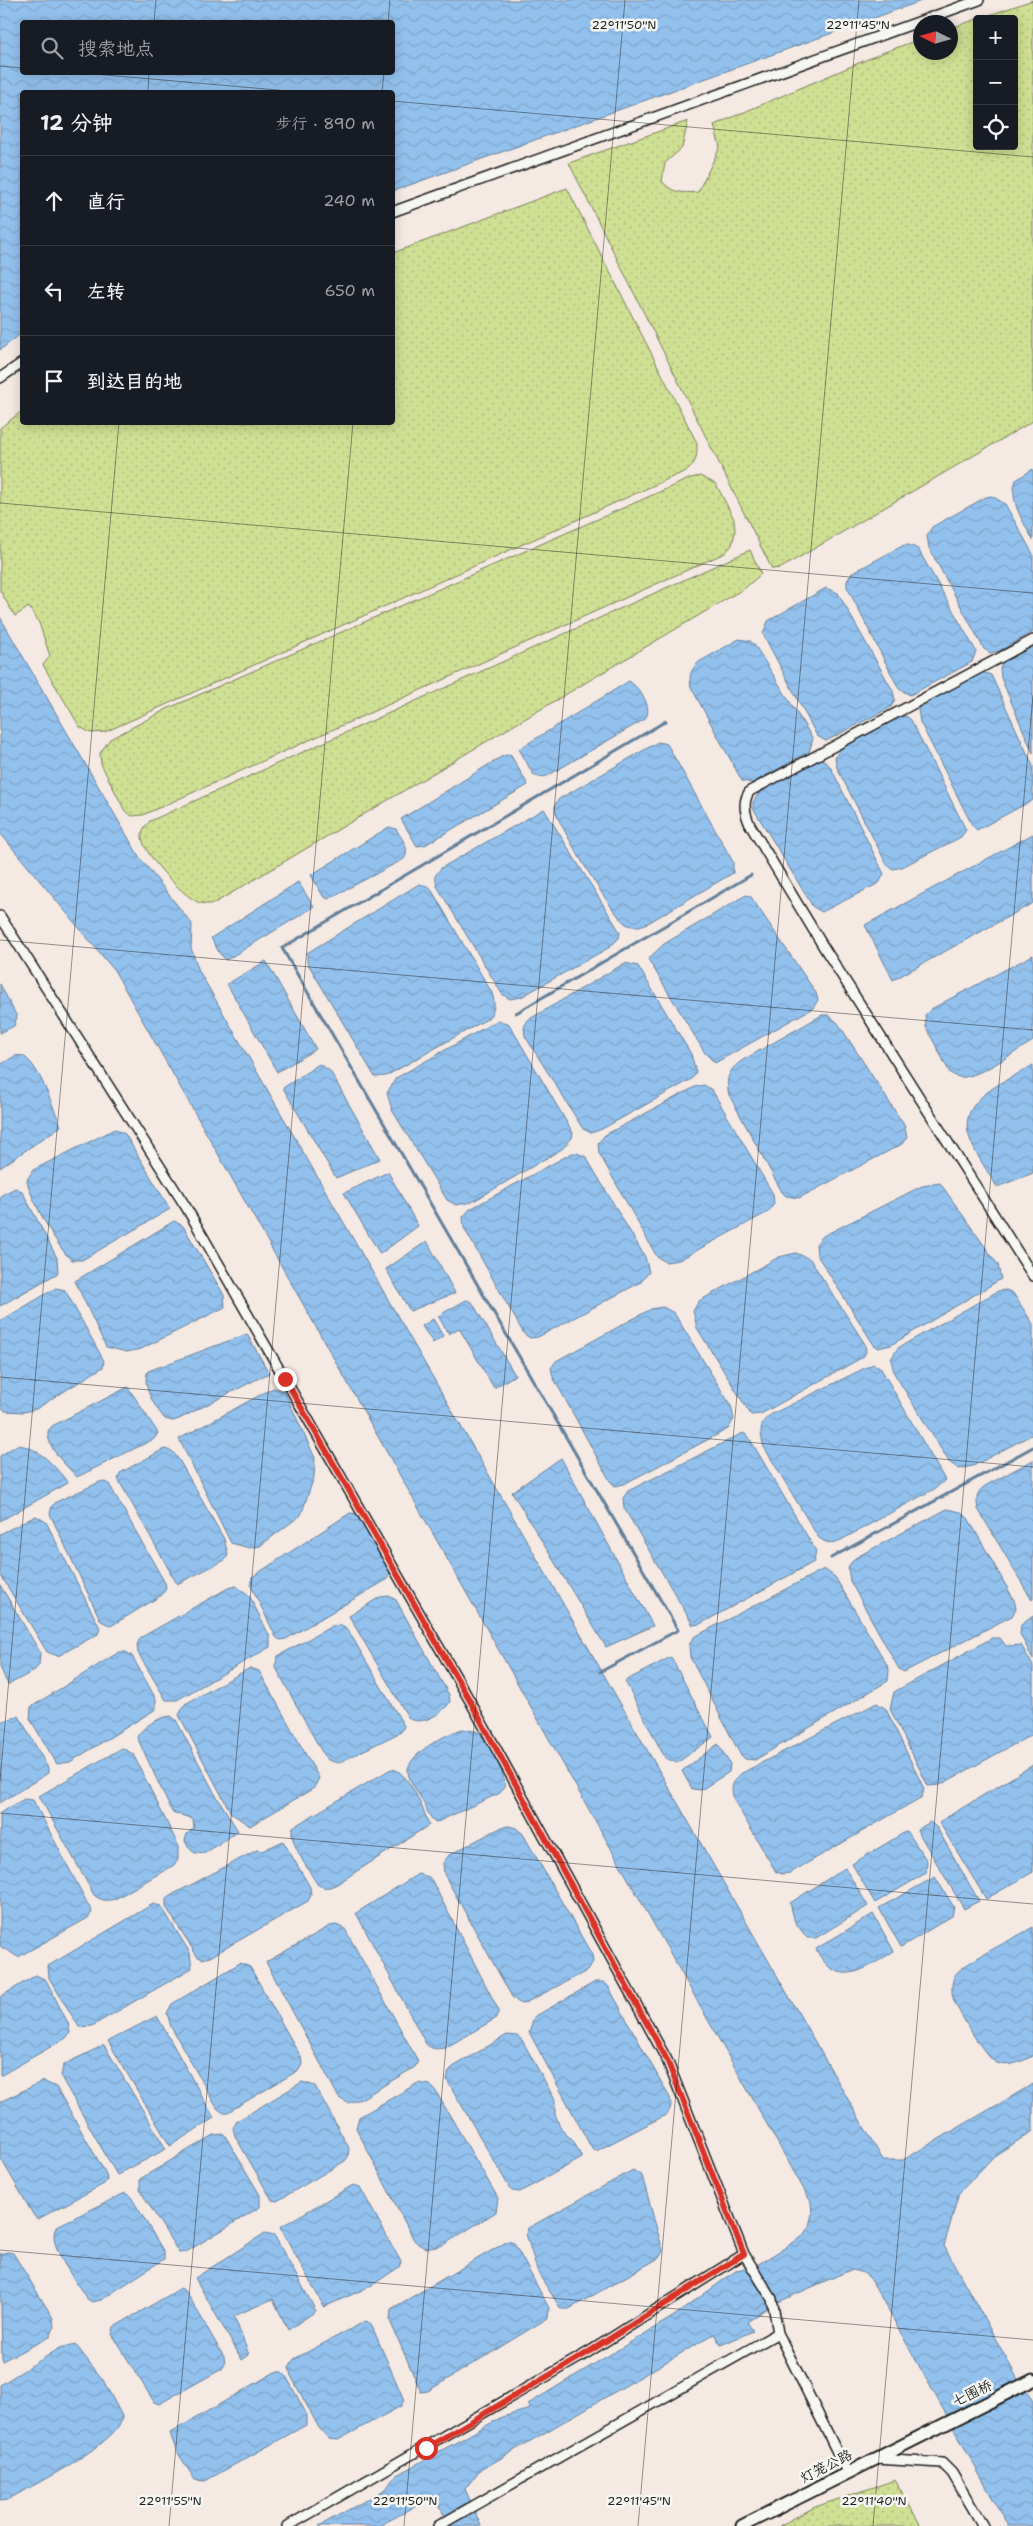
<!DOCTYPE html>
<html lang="zh">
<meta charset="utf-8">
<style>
:root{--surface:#171b24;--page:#20242c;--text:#f1f3f6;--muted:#9ea1a6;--line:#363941}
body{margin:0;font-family:"Shantell Sans","LXGW WenKai TC",sans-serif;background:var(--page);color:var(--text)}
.controls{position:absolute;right:15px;top:15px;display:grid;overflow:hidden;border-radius:5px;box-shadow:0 2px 12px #0003}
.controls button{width:45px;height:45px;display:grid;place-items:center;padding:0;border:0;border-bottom:1px solid var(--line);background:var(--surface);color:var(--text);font:25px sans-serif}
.compass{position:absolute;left:913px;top:15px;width:45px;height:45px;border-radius:50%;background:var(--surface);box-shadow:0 2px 12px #0003;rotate:275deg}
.stop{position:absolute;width:15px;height:15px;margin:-11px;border:4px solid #d93025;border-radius:50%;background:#fff}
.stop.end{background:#d93025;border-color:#fff;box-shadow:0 1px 5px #0008}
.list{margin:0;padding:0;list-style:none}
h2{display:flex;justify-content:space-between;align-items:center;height:65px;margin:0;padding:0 20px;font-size:21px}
h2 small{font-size:16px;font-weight:400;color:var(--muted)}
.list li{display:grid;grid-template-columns:32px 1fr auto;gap:15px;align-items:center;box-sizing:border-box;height:90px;padding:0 20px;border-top:1px solid var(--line)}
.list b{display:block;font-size:19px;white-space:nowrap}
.list em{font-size:16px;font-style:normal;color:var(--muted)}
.icon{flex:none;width:28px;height:28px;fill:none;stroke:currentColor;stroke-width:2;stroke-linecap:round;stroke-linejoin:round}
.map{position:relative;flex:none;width:1033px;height:2526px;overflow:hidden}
.search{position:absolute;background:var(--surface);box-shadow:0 2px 12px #0003;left:20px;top:20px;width:375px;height:55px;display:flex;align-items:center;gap:12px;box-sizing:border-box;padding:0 18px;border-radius:5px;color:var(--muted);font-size:19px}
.panel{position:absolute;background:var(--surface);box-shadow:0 2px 12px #0003;left:20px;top:90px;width:375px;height:335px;border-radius:5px}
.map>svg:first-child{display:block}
</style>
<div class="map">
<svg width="1033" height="2526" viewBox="0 0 1033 2526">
<defs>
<pattern id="garden-dots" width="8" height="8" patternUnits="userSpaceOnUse" patternTransform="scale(1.25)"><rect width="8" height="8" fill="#cfdf93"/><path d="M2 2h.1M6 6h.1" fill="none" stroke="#b1bf7e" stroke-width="1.8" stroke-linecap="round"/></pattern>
<pattern id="water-waves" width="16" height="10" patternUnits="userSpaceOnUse" patternTransform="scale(1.25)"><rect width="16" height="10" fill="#93c1ed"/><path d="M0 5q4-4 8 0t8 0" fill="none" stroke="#7ea5cb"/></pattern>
</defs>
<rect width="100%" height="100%" fill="#f5e9e4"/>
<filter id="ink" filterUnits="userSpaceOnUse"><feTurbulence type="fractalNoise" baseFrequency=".02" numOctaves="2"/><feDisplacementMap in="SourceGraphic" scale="10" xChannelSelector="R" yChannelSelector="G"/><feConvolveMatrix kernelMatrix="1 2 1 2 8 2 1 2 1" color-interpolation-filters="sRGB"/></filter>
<g filter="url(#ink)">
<path fill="url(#garden-dots)" stroke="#767e58" d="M 1033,0 L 1033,421 L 781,568 L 772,569 L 569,163 L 688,121 L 682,148 L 665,163 L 662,181 C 673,194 683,193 698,192 L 720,147 L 714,125 L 882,53 L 920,39 L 920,52 L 950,52 L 951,28 L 977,19 L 977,146 L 1014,146 L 1014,19 L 978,19 Z
M 567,188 L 697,443 C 697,455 697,462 688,470 L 105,732 L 91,733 L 80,727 L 43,665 L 50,656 L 39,623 L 29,607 L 15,616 L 0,591 L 0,428 L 22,411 L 22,422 L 392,422 L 393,253 Z
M 700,476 L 716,484 L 734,519 L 735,532 L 732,545 L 725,553 L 143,815 L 132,816 L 125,811 L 101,764 L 100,753 L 110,739 L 169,708 L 691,478 Z
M 750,550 L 761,574 L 745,588 L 213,904 C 206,904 200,904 194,900 C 179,891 145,856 142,838 C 141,831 145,826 150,821 Z
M 895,2480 L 921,2526 L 779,2526 L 815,2507 Z"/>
<path fill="url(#water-waves)" stroke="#637f99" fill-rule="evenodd" d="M 0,0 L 924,0 L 393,191 L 392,92 L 22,92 L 22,333 L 0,350 ZM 22,22 L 392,22 L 392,72 L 22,72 Z
M 1033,469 L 1033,540 C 1024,522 1008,501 1016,480 Z
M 992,496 L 1005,504 L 1033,554 L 1033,632 L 999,651 L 990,653 L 984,649 L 929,548 L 927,536 L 932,527 L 986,497 Z
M 904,545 L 909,545 L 918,549 L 976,651 L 972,662 L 910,695 L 899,689 L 847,587 L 847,581 L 852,573 Z
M 826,588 L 838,593 L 893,691 L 895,700 L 891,707 L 826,741 L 817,736 L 763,634 L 768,621 Z
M 0,617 L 140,858 L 192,924 L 191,948 L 199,971 L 883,2160 L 903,2160 L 1033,2084 L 1033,2131 L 994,2156 L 959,2193 L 944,2246 L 1020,2383 L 1033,2401 L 1033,2526 L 1008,2526 L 873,2283 C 867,2273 861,2271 850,2270 L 774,2304 L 747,2322 L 753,2331 L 721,2345 L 714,2334 L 479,2471 L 465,2489 L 481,2526 L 449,2526 L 435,2496 L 379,2526 L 319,2526 L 386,2489 L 395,2476 L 502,2417 L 530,2409 L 528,2404 L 674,2316 L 737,2270 L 757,2265 L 802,2237 L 809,2226 L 812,2214 L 811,2202 L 114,970 L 0,833 Z
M 739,639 L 750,641 L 754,644 L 813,739 L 809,752 L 752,783 L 742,781 L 691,687 C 689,676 690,670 699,662 Z
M 1033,644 L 1033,753 L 1001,678 L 1000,667 L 1006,658 Z
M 982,672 L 991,675 L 1033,766 L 1033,800 L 977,830 L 972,825 L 920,722 L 918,710 L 920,705 Z
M 629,681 C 639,688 654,707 645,719 L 547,776 L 541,777 L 533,774 L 519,749 Z
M 906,716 L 911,720 L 966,830 L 961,837 L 902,867 L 893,869 L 887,865 L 837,768 L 835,757 L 841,748 L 899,717 Z
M 658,742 L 667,744 L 733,862 L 733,873 L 648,923 C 641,926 634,928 626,924 C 613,916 562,830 556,813 C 554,808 555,803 559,799 Z
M 510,754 L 528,785 L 425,845 L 417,846 L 401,819 L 501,757 Z
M 820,758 L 830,766 L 884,874 L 879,883 L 822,912 L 813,907 L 753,808 L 753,802 L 759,793 Z
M 544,809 L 620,932 L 619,938 L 610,947 L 521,997 L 510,999 L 502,994 L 437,886 L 435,876 L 441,868 Z
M 389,827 L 396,829 C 401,838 411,848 404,859 L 328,899 L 323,896 L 311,875 Z
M 1033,834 L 1033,903 L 893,980 L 865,925 Z
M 298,882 L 314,907 L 226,960 L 220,954 L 211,938 Z
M 419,884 L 427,886 L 431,889 L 492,993 C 495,1003 496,1011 487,1019 L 386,1076 L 375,1077 L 307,962 L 307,953 Z
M 746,895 L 751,897 L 816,993 L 818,1000 L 813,1008 L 715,1063 L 705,1053 L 648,959 L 664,944 Z
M 1033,955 L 1033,1041 C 1014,1052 986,1073 965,1077 C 959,1078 955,1076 950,1073 L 926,1027 L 925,1015 L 931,1009 Z
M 266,961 L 316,1049 L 277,1072 L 227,984 Z
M 625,963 L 638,966 L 691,1054 L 696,1072 L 692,1079 L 602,1129 L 591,1133 L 583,1129 L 525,1036 L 524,1027 L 528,1020 Z
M 0,984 L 17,1017 L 14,1026 L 0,1033 Z
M 822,1015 L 828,1015 L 838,1023 L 904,1125 L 907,1137 L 902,1144 L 799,1198 L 786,1196 L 782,1192 L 729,1095 C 725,1079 728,1070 743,1060 Z
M 498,1020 L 509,1024 L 573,1133 L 572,1138 L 562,1149 L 472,1202 L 456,1205 L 447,1200 L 392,1110 L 387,1093 L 396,1078 Z
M 15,1056 C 19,1055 23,1055 26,1058 C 41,1070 53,1108 61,1126 L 0,1168 L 0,1065 Z
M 319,1064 L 330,1071 L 380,1159 L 336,1178 L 283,1088 Z
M 1033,1065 L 1033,1173 L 997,1187 C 988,1171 974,1153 969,1136 C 957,1098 1008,1081 1033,1065 Z
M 704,1085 L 712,1090 L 773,1194 L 774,1204 L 768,1212 L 679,1260 L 666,1262 L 657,1257 L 599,1153 L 598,1143 L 605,1135 L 695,1087 Z
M 115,1129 L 125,1134 L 170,1209 L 82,1260 L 72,1260 C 59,1251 29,1196 27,1180 L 33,1170 Z
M 572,1153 L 577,1153 L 586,1157 L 645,1257 L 649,1272 L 641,1282 L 538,1337 L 530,1338 L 524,1334 L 464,1228 L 463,1217 L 470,1209 Z
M 388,1172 L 418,1226 L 380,1254 L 344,1193 Z
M 940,1183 L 998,1265 L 1001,1279 L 891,1345 L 878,1348 L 874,1345 L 817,1255 L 816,1244 L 823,1236 L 922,1186 Z
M 15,1188 L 22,1191 L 57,1258 L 58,1273 L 0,1306 L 0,1196 Z
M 174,1221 L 183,1226 L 224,1295 L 225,1307 L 141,1349 L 127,1352 L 106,1347 L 75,1281 Z
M 427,1241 L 455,1293 L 410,1311 L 386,1269 Z
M 796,1253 L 810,1259 L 865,1344 L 866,1352 L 863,1357 L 761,1414 L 751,1415 L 697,1328 L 693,1311 L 699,1301 L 779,1257 Z
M 56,1288 L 65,1290 L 104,1361 L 103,1367 L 36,1409 L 24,1412 L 5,1411 L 0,1405 L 0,1321 Z
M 1006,1290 L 1013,1293 L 1033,1324 L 1033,1434 L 973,1466 L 959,1469 L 949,1462 L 894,1373 L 891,1359 L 898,1348 L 998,1291 Z
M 466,1300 L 472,1302 L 515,1375 L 494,1388 L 459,1328 L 449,1334 L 438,1316 Z
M 663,1307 L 674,1313 L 731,1406 L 734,1419 L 728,1429 L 624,1484 L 615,1486 L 610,1481 L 553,1377 L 551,1368 L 556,1361 L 651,1309 Z
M 433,1319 L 443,1336 L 433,1343 L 422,1326 Z
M 247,1334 L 269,1373 L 179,1419 L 173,1421 L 165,1419 C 155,1407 141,1386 148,1371 Z
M 873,1364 L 880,1367 L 945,1480 L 936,1488 L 841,1540 C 831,1544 826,1544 818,1537 L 764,1447 C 760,1433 758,1422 772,1414 Z
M 128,1387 L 158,1433 L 154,1439 L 77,1477 C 66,1465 47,1449 48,1431 L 52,1426 Z
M 273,1388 L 284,1391 L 315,1458 L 314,1477 L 301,1515 L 260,1546 L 250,1548 L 231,1543 L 179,1439 Z
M 743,1433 L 748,1436 L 816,1551 L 814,1562 L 700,1624 L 693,1625 L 624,1508 L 623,1498 L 628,1491 Z
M 17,1445 C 38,1446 56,1467 68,1483 L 0,1521 L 0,1456 Z
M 164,1449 L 172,1451 L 179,1460 L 224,1539 L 228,1555 L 225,1560 L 177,1584 L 118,1479 L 120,1473 Z
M 561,1458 L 653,1626 L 606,1647 L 512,1492 Z
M 1033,1460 L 1033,1599 L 1032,1600 L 978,1509 C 976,1499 976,1492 985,1486 Z
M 102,1481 L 109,1484 L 165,1583 L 166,1588 L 162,1595 L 111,1626 L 101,1621 L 50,1514 L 52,1506 L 56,1502 Z
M 947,1509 L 961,1512 L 968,1518 L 1014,1600 L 1016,1608 L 1012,1616 L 904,1672 L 899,1669 L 850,1581 L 848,1567 L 855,1558 Z
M 350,1513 L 358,1514 L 391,1570 L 388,1579 L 286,1639 L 280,1640 L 276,1637 L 251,1586 L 252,1577 Z
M 36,1516 L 46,1522 L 100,1628 L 98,1634 L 58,1656 L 47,1652 L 0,1574 L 0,1534 Z
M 824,1569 L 835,1577 L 886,1663 L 889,1670 L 888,1681 L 755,1760 L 745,1759 L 740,1754 L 690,1657 L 689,1645 L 694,1637 Z
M 0,1585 L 40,1652 L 39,1665 L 34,1671 L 8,1685 L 0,1667 Z
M 236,1586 L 249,1595 L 270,1637 L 270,1647 L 177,1700 L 166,1700 L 138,1653 L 137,1645 L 140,1638 L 228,1588 Z
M 389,1596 L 396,1600 L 449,1695 L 450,1702 C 443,1713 420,1728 408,1717 L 349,1616 L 380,1597 Z
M 1033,1616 L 1033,1659 L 1020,1634 L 1021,1625 Z
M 340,1625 L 348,1630 L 404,1726 L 401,1732 L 338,1763 L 328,1760 L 323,1754 L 275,1666 L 278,1656 L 332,1626 Z
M 992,1638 L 1000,1638 L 1006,1646 L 1021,1645 L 1033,1666 L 1033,1734 L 940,1785 L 928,1786 L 890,1709 L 894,1692 Z
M 119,1652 L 126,1652 L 132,1656 L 156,1699 L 156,1709 L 70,1762 L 57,1764 L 30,1719 L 31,1707 Z
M 671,1657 L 713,1737 L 677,1763 L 665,1758 L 625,1681 Z
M 250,1668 L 259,1671 L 319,1778 L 314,1788 L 250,1826 L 231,1813 L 179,1715 L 185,1704 Z
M 877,1703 L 886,1709 L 924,1789 L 922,1797 L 790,1873 L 783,1874 L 776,1872 L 735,1802 C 730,1789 731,1782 742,1773 Z
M 19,1716 L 48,1768 L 48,1773 L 0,1803 L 0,1722 Z
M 171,1716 L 176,1720 L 214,1792 L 238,1831 L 205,1853 C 194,1855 190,1851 185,1841 L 187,1834 L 194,1828 L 193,1819 L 172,1812 L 137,1737 C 142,1727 159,1717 171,1716 Z
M 463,1729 L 479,1732 C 488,1743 505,1772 505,1786 L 500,1793 L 435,1823 C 429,1817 426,1807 422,1800 C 417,1791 409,1781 408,1772 C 406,1755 449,1732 463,1729 Z
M 718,1744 L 730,1764 L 729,1772 L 701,1790 L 692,1789 L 682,1771 Z
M 122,1748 L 133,1754 L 178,1845 L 178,1860 L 174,1865 L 115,1899 C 106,1901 101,1901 94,1895 L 39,1796 Z
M 1033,1765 L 1033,1872 L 986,1899 L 939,1822 Z
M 391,1769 C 408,1769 424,1811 429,1825 L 337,1884 C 329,1888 324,1889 317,1884 C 310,1871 287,1841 293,1827 Z
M 24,1799 L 33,1800 L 92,1912 L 88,1918 L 18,1957 L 0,1946 L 0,1813 Z
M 930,1822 L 937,1828 L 979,1901 L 964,1909 L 917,1830 Z
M 509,1826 L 516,1828 L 523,1834 L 592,1955 L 593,1962 L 587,1971 L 523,2004 L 519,2003 L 512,1997 L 444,1874 L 443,1863 L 449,1855 L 502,1827 Z
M 907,1831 L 927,1861 L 926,1873 L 875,1903 L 852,1864 Z
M 283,1841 L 310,1887 L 311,1895 L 308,1901 L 210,1957 L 202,1959 L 197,1956 L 166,1907 L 166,1898 L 257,1850 L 262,1851 Z
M 845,1868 L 868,1906 L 816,1938 L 807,1938 L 795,1922 L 790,1903 Z
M 418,1874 L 429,1877 L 432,1881 L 499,2011 L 495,2019 L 445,2048 C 437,2049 432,2050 426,2044 L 356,1913 Z
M 935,1877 L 954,1907 L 952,1916 L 901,1947 L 879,1908 Z
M 153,1904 L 161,1906 L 190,1953 L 192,1968 L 92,2026 L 79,2027 L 49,1978 L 48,1966 Z
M 873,1914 L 894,1951 C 866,1969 837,1991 816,1949 Z
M 336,1925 L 345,1929 L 418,2061 L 415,2067 L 361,2099 L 348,2103 L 339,2098 L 266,1962 L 330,1926 Z
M 1033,1927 L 1033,2056 C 1022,2061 1009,2068 997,2063 C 985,2058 960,2014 954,2001 C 951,1993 951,1982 955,1975 C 964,1962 1017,1937 1033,1927 Z
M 240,1963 L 250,1967 L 301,2057 L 302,2064 L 299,2070 L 228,2112 L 222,2112 L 217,2108 L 171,2027 L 167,2013 L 172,2004 Z
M 36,1975 L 46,1980 L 68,2023 L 70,2033 L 66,2038 L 0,2076 L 0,1997 Z
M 595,1982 L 603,1982 L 608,1986 L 670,2098 C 672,2106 671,2111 664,2116 L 596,2151 L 592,2149 L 529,2032 L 534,2017 Z
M 157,2016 L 214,2118 L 170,2146 L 108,2041 Z
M 507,2035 L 517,2036 L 522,2040 L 555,2100 L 555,2114 L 561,2129 L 574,2142 L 582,2158 L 520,2192 L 512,2191 L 509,2187 L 447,2080 L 449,2071 L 453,2067 Z
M 104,2045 L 166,2149 L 117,2175 L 61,2077 L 63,2066 L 67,2063 Z
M 43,2081 L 56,2087 L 106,2174 L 107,2180 L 104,2184 L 38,2219 L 34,2216 L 0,2157 L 0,2102 Z
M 302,2082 L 315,2086 L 349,2148 L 348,2157 L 345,2161 L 277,2201 L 272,2200 L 235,2136 L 233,2128 L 237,2121 Z
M 418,2083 L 430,2085 L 435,2090 L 498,2198 L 496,2212 L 443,2245 C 430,2249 423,2250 414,2240 L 356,2128 L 359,2117 Z
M 224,2134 L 260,2195 L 260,2207 L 186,2252 L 179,2253 L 140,2190 L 140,2179 L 213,2135 Z
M 633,2170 L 642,2176 L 663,2251 L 659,2258 L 569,2309 L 561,2309 L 538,2273 L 526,2234 L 528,2228 Z
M 353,2185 L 360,2187 L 401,2262 L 399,2267 L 371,2286 L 324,2307 L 280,2227 Z
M 125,2193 L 131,2197 L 164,2252 L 164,2259 L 101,2300 L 92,2302 L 86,2298 C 77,2282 44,2242 57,2226 Z
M 265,2233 L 274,2235 L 316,2311 L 288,2330 L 273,2299 L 234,2316 L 249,2355 L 242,2360 L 195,2278 Z
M 508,2241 L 514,2243 L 549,2308 L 548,2318 L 428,2391 L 421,2392 L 390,2321 L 391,2309 Z
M 7,2252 L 13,2253 L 53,2318 L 54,2328 L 50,2337 L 2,2361 L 0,2254 Z
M 181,2288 L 187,2293 L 224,2357 L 225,2364 L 222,2369 L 159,2404 L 154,2402 L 112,2334 L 114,2327 Z
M 366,2321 L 371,2324 L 404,2400 L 401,2406 L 338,2440 L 329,2439 L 319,2428 L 291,2376 L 289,2367 L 294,2359 Z
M 75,2344 L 103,2380 L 122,2416 C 123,2441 31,2486 9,2499 L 0,2500 L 0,2385 L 60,2348 Z
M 275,2372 L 282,2372 L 286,2376 L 306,2413 L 306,2425 L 205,2481 L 195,2480 L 176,2450 L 170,2433 Z"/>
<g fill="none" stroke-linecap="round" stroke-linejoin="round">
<path stroke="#637f99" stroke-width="3" d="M 516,1013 L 751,875
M 831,1558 L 1033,1447
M 600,1672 L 678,1630 L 282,948 L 666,721"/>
<g stroke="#1c1c1c" stroke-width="12">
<path id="street" d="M 392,212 L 979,0
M 0,378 L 22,363
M 1033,640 L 750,791 C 742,801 745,814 750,825 L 823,946 L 1033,1276
M 0,916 L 186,1207 L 470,1701 L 667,2060 L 744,2254 L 772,2299 L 778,2333 L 847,2472
M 876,2459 L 942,2463 L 952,2473 L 983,2526
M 288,2526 L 587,2353 L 744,2254
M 438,2526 L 778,2333"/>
</g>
<g stroke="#1c1c1c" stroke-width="15">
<path id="secondary" d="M 742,2526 L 1033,2380"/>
</g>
<use href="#street" stroke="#f6f6f2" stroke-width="9"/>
<use href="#secondary" stroke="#f6f6f2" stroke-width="11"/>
</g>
</g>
<g fill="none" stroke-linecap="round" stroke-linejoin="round" filter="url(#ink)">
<path stroke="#d93025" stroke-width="6" d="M 285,1379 L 470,1701 L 667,2060 L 744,2254 L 587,2353 L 426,2448"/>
</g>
<path fill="none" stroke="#1c1c1c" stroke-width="1" stroke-opacity="0.45" d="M 154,22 L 156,0M 388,22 L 390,0M 0,66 L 22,68M 71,72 L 300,92M 148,92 L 149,72M 382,92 L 384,72M 392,101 L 1033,157M 0,503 L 1033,593M 0,940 L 1033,1030M 0,1377 L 1033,1467M 0,1781 L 119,422M 0,1813 L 1033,1904M 0,2250 L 1033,2340M 169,2526 L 353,422M 404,2526 L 625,0M 638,2526 L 859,0M 873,2526 L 1033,695"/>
<g text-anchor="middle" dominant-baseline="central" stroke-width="5" stroke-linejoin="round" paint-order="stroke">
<g font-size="14" fill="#1c1c1c" stroke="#f6f6f2">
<text transform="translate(972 2393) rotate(-26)">七围桥</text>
<text transform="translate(826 2466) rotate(-27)">灯笼公路</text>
</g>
</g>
<g font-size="12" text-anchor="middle" fill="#1c1c1c" stroke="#f6f6f2" stroke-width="5" stroke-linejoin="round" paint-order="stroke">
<text x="624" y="29">22°11'50"N</text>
<text x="858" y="29">22°11'45"N</text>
<text x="170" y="2505">22°11'55"N</text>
<text x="405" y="2505">22°11'50"N</text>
<text x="639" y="2505">22°11'45"N</text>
<text x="874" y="2505">22°11'40"N</text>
</g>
</svg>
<div class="controls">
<button>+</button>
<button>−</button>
<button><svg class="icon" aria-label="locate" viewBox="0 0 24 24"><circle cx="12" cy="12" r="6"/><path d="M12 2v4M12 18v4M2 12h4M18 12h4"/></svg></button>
</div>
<svg class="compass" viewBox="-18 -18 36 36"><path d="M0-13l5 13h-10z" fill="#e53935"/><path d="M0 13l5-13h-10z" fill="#9ea1a6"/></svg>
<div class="stop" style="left:426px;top:2448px"></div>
<div class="stop end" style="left:285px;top:1379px"></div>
<div class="search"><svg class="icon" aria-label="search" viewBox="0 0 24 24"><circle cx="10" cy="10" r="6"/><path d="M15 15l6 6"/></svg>搜索地点</div>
<section class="panel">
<h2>12 分钟<small>步行 · 890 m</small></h2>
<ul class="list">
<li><svg class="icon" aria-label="ahead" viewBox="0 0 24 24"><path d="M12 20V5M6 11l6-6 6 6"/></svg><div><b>直行</b></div><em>240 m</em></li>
<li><svg class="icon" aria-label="left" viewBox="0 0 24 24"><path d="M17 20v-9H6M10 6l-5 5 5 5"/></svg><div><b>左转</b></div><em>650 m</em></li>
<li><svg class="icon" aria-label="arrive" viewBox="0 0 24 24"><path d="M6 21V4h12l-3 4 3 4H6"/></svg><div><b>到达目的地</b></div></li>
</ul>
</section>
</div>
